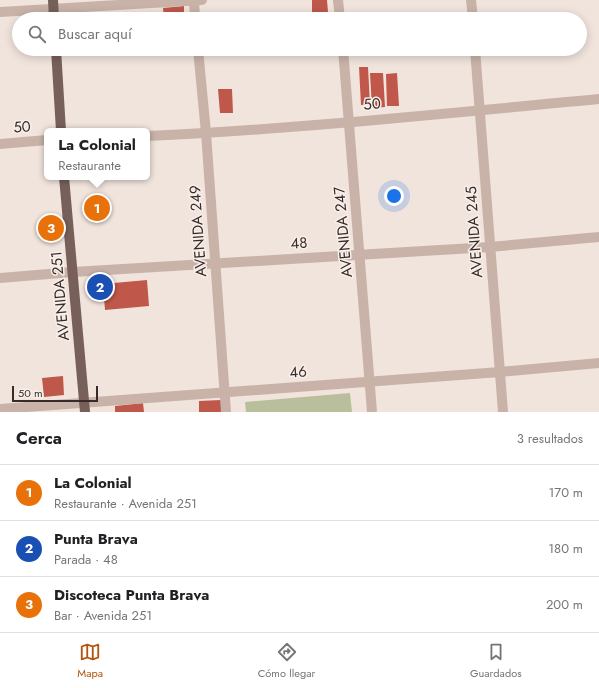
<!DOCTYPE html>
<html lang="es">
<meta charset="utf-8">
<style>
:root{--surface:#fff;--page:#f6f6f6;--text:#202124;--muted:#757577;--line:#e0e0e0;--accent:#b45309}
body{margin:0;font-family:Jost,sans-serif;background:var(--page);color:var(--text)}
.scale{position:absolute;left:12px;bottom:10px;width:86px;box-sizing:border-box;padding-left:4px;border:2px solid #362b29;border-top:0;font-size:11px;line-height:14px;white-space:nowrap;color:#362b29;-webkit-text-stroke:3px #f9efe9;paint-order:stroke}
.you{position:absolute;left:394px;top:196px;width:14px;height:14px;margin:-10px;border:3px solid #fff;border-radius:50%;background:#1a73e8;box-shadow:0 0 0 6px #1a73e833}
.badge{display:grid;place-items:center;width:26px;height:26px;border-radius:50%;background:var(--accent);color:#fff;font-size:13px;font-weight:700}
.pin{position:absolute;translate:-50% -50%;border:2px solid #fff;box-shadow:0 1px 4px #0006}
.popup{position:absolute;left:44px;top:128px;width:106px;height:52px;box-sizing:border-box;display:grid;place-content:center;border-radius:6px;background:var(--surface);filter:drop-shadow(0 1px 3px #0005);font-size:13px;white-space:nowrap;color:var(--muted)}
.popup b{font-size:15px;color:var(--text)}
.popup::after{content:'';position:absolute;left:50%;top:100%;margin-left:-8px;border:8px solid transparent;border-top-color:var(--surface)}
.list{margin:0;padding:0;list-style:none}
h2{display:flex;justify-content:space-between;align-items:center;height:52px;margin:0;padding:0 16px;font-size:17px}
h2 small{font-size:13px;font-weight:400;color:var(--muted)}
.list li{display:grid;grid-template-columns:26px 1fr auto;gap:12px;align-items:center;box-sizing:border-box;height:56px;padding:0 16px;border-top:1px solid var(--line)}
.list b{display:block;font-size:15px;white-space:nowrap}
.list p{margin:0;font-size:13px;white-space:nowrap;color:var(--muted)}
.list em{font-size:13px;font-style:normal;color:var(--muted)}
.icon{flex:none;width:22px;height:22px;fill:none;stroke:currentColor;stroke-width:2;stroke-linecap:round;stroke-linejoin:round}
.map{position:relative;flex:none;width:599px;height:412px;overflow:hidden}
.search{position:absolute;background:var(--surface);box-shadow:0 2px 10px #0003;left:12px;right:12px;top:12px;height:44px;display:flex;align-items:center;gap:10px;box-sizing:border-box;padding:0 14px;border-radius:22px;color:var(--muted);font-size:15px}
.sheet{height:220px;background:var(--surface)}
nav{display:flex;justify-content:space-around;align-items:center;box-sizing:border-box;height:56px;border-top:1px solid var(--line);background:var(--surface);font-size:11px;color:var(--muted)}
nav a{display:grid;justify-items:center;gap:2px}
nav .on{color:var(--accent)}
.map>svg:first-child{display:block}
</style>
<div class="map">
<svg width="599" height="412" viewBox="0 0 599 412">
<rect width="100%" height="100%" fill="#f1e4dd"/>
<path fill="#b9bf9d" d="M 350,393 L 352,412 L 246,412 L 245,402 Z"/>
<path fill="#c0574b" d="M 312,0 L 327,0 L 328,12 L 312,13 Z
M 184,6 L 184,19 L 164,19 L 163,8 Z
M 359,67 L 368,67 L 370,105 L 361,105 Z
M 370,73 L 383,73 L 385,107 L 372,108 Z
M 397,73 L 399,106 L 387,106 L 386,74 Z
M 218,89 L 232,89 L 233,113 L 220,113 Z
M 147,280 L 149,306 L 105,310 L 103,284 Z
M 63,376 L 64,395 L 44,397 L 42,378 Z
M 221,400 L 222,412 L 199,412 L 199,401 Z
M 143,403 L 144,412 L 115,412 L 115,406 Z"/>
<g fill="none" stroke-linecap="round" stroke-linejoin="round">
<path stroke="#c9b3a9" stroke-width="10" d="M 194,0 L 195,19
M 338,0 L 340,19
M 471,0 L 473,19
M 0,12 L 202,0
M 198,49 L 206,133 L 226,412
M 343,49 L 372,412
M 475,49 L 503,412
M 0,144 L 47,140
M 0,278 L 73,272
M 0,409 L 500,372 L 599,363"/>
<path stroke="#c9b3a9" stroke-width="10" d="M 147,136 C 298,129 449,113 599,99
M 73,272 L 490,247 L 599,237"/>
<path stroke="#77605a" stroke-width="10" d="M 53,0 L 54,19
M 56,49 L 61,131
M 64,177 L 85,412"/>
</g>
<g text-anchor="middle" dominant-baseline="central" stroke-width="3" stroke-linejoin="round" paint-order="stroke">
<g font-size="15" fill="#362b29" stroke="#f9efe9">
<text transform="translate(372 104) rotate(-5)">50</text>
<text transform="translate(22 127) rotate(-4)">50</text>
<text transform="translate(198 231) rotate(-94)">AVENIDA 249</text>
<text transform="translate(343 232) rotate(-95)">AVENIDA 247</text>
<text transform="translate(474 232) rotate(-94)">AVENIDA 245</text>
<text transform="translate(299 243) rotate(-3)">48</text>
<text transform="translate(60 296) rotate(-95)">AVENIDA 251</text>
<text transform="translate(298 372) rotate(-4)">46</text>
</g>
</g>
</svg>
<div class="scale">50 m</div>
<div class="you"></div>
<div class="pin badge" style="left:97px;top:208px;background:#e8710a">1</div>
<div class="popup"><b>La Colonial</b>Restaurante</div>
<div class="pin badge" style="left:100px;top:287px;background:#1a4fb4">2</div>
<div class="pin badge" style="left:51px;top:228px;background:#e8710a">3</div>
<div class="search"><svg class="icon" aria-label="search" viewBox="0 0 24 24"><circle cx="10" cy="10" r="6"/><path d="M15 15l6 6"/></svg>Buscar aquí</div>
</div>
<section class="sheet">
<h2>Cerca<small>3 resultados</small></h2>
<ul class="list">
<li><span class="badge" style="background:#e8710a">1</span><div><b>La Colonial</b><p>Restaurante · Avenida 251</p></div><em>170 m</em></li>
<li><span class="badge" style="background:#1a4fb4">2</span><div><b>Punta Brava</b><p>Parada · 48</p></div><em>180 m</em></li>
<li><span class="badge" style="background:#e8710a">3</span><div><b>Discoteca Punta Brava</b><p>Bar · Avenida 251</p></div><em>200 m</em></li>
</ul>
</section>
<nav>
<a class="on"><svg class="icon" aria-label="map" viewBox="0 0 24 24"><path d="M3 6l6-2 6 2 6-2v14l-6 2-6-2-6 2zM9 4v14M15 6v14"/></svg>Mapa</a>
<a><svg class="icon" aria-label="directions" viewBox="0 0 24 24"><path d="M12 3l9 9-9 9-9-9zM9 14v-3h6M13 9l2 2-2 2"/></svg>Cómo llegar</a>
<a><svg class="icon" aria-label="saved" viewBox="0 0 24 24"><path d="M7 4h10v16l-5-4-5 4z"/></svg>Guardados</a>
</nav>
